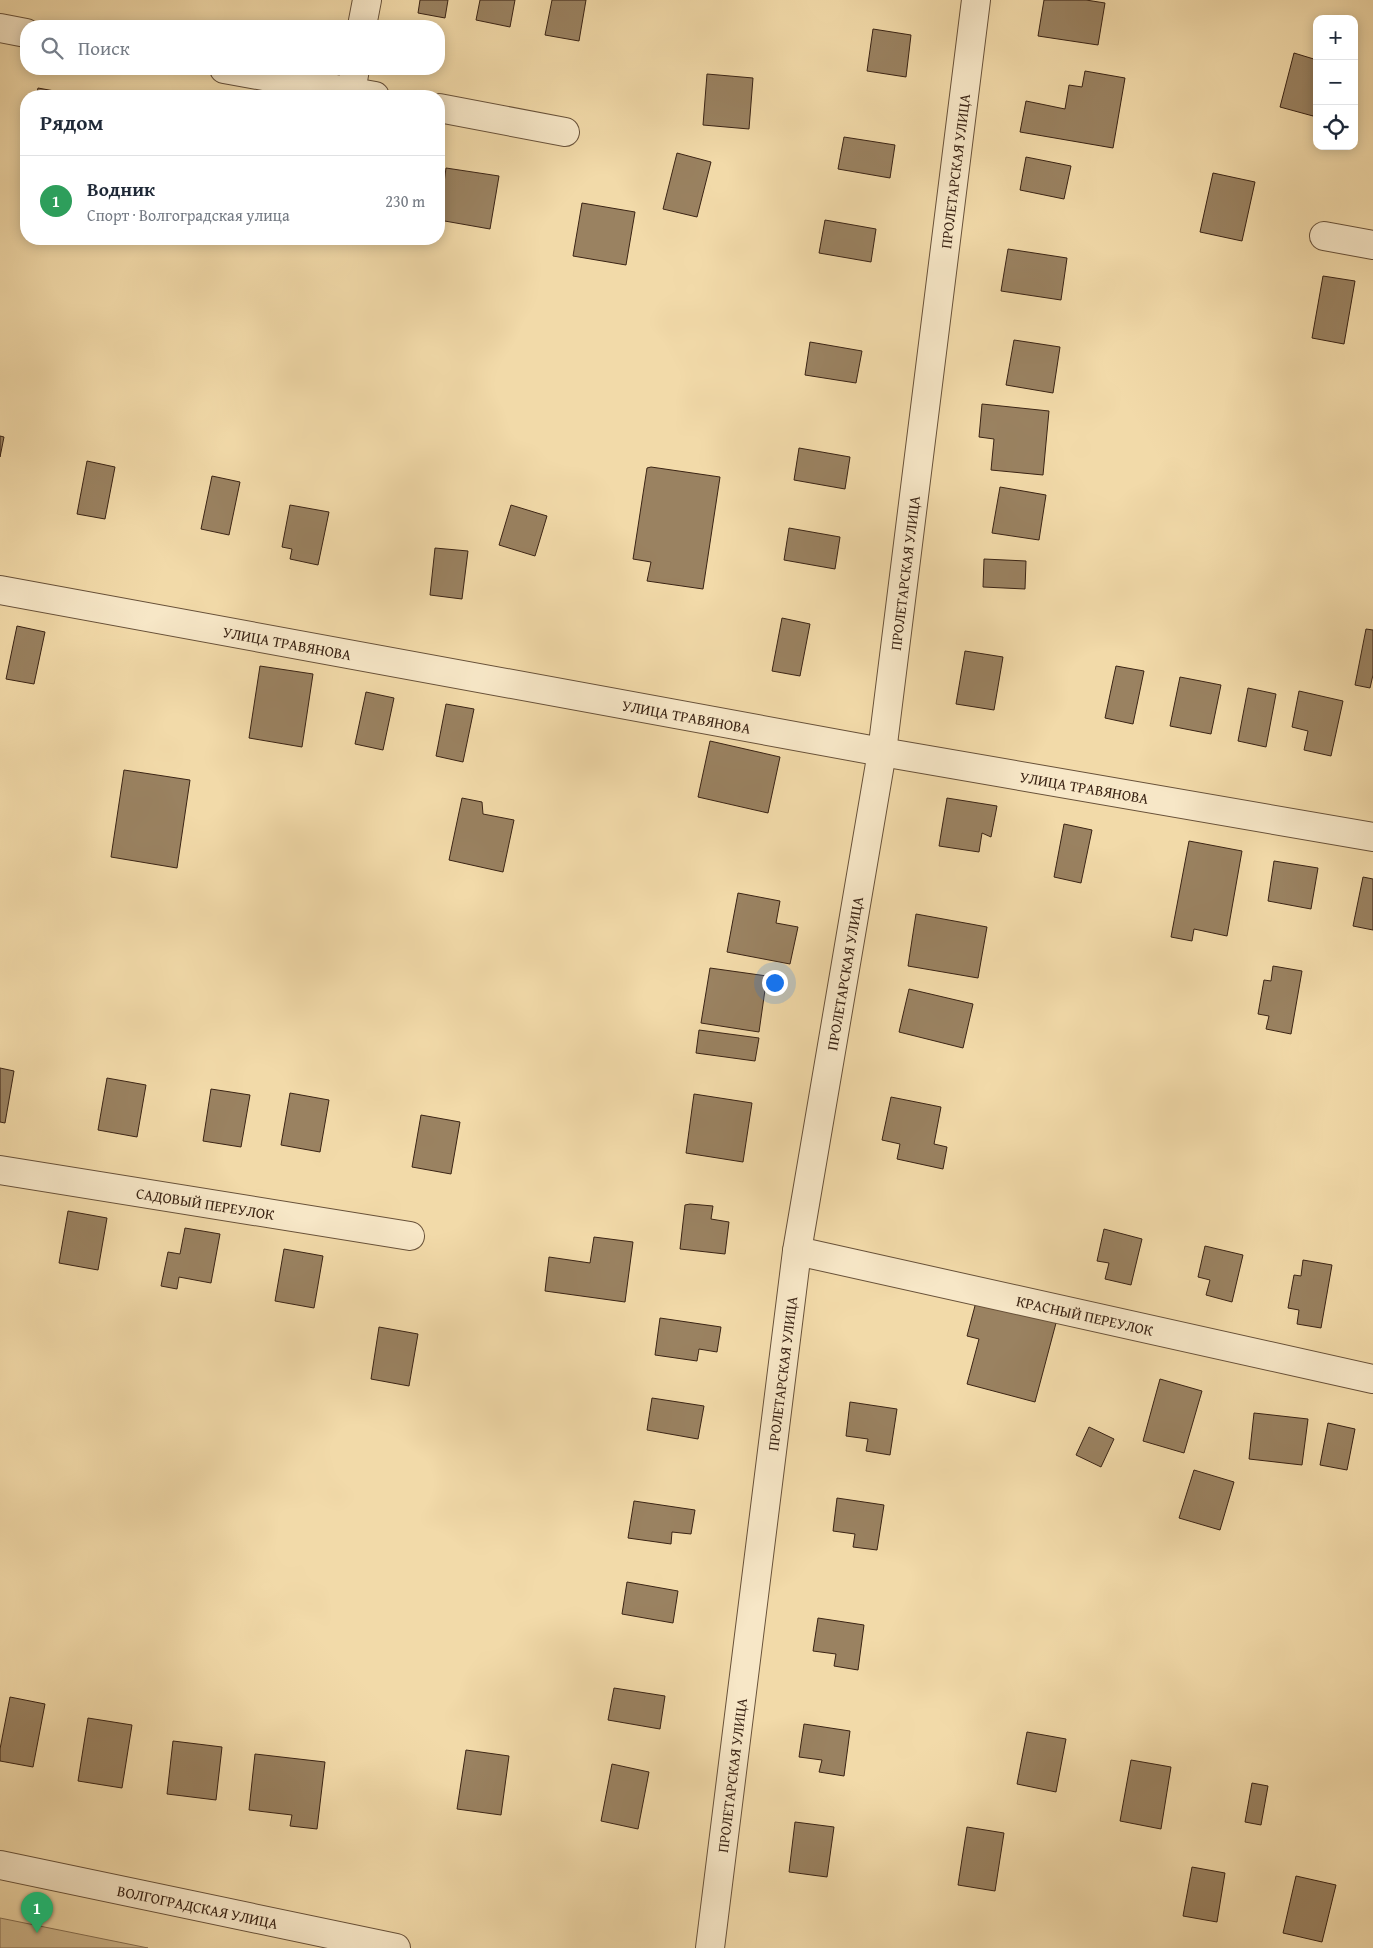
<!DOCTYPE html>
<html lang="ru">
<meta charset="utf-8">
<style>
:root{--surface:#fff;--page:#f2f2f3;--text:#1f2937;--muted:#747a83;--line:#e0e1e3;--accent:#7c3aed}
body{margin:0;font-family:"Gentium Book Plus",serif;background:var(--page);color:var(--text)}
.controls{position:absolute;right:15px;top:15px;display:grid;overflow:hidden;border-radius:10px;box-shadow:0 2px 12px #0003}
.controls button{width:45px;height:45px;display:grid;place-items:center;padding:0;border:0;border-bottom:1px solid var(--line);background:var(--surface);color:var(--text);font:25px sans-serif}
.you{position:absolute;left:774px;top:982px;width:18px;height:18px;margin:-12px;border:4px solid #fff;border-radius:50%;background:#1a73e8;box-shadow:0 0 0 8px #1a73e833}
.badge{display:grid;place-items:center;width:32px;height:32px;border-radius:50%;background:var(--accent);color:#fff;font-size:16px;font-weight:700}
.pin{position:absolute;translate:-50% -41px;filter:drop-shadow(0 1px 2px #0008)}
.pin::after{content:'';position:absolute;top:26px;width:18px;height:15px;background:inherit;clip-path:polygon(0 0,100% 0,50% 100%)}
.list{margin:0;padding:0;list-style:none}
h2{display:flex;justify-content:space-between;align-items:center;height:65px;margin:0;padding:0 20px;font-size:21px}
h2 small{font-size:16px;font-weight:400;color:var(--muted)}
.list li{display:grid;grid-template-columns:32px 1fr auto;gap:15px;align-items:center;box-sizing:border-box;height:90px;padding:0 20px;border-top:1px solid var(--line)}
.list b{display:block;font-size:19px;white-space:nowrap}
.list p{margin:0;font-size:16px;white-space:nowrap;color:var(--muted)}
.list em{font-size:16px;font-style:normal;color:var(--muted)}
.icon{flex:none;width:28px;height:28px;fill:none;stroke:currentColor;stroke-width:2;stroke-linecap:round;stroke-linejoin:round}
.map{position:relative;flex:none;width:1373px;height:1948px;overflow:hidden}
.search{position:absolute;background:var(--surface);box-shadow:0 2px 12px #0003;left:20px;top:20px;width:425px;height:55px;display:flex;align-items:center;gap:12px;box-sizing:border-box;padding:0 18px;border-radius:20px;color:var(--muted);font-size:19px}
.panel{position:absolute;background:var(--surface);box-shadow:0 2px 12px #0003;left:20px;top:90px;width:425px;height:155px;border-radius:20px}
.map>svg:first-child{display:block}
</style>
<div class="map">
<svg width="1373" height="1948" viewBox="0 0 1373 1948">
<rect width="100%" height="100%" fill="#f2daa9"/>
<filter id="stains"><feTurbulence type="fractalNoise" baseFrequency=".004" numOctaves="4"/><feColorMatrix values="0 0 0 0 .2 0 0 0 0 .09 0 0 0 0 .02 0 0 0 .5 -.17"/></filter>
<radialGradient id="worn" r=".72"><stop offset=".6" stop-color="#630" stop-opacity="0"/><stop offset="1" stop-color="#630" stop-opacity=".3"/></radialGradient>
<path fill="#d3bb90" stroke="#866f52" d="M 0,1918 L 148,1948 L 0,1948 Z"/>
<path fill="#9a8261" stroke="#3a2314" d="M 420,0 L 448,0 L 445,18 L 418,13 Z
M 480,0 L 515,0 L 510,27 L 476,20 Z
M 552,0 L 586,0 L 579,41 L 545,35 Z
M 1044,0 L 1086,0 L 1105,3 L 1098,45 L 1038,36 Z
M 873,29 L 911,35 L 906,77 L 867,71 Z
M 1294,53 L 1317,60 L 1317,104 L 1313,116 L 1280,107 Z
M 1085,71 L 1125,78 L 1113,148 L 1020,132 L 1026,101 L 1065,109 L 1069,85 L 1082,87 Z
M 707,74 L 753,78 L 749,129 L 703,125 Z
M 38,88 L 71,94 L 71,96 L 36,96 Z
M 844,137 L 895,145 L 890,178 L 838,169 Z
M 677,153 L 711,162 L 697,217 L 663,209 Z
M 1026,157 L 1071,166 L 1064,199 L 1020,190 Z
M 446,168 L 499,176 L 490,229 L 439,220 Z
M 1213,173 L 1255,182 L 1242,241 L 1200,232 Z
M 582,203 L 635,212 L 626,265 L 573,256 Z
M 825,220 L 876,229 L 871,262 L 819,253 Z
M 1008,249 L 1067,258 L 1061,300 L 1001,291 Z
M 1323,276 L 1355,281 L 1344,344 L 1312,338 Z
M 1014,340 L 1060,347 L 1053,393 L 1006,385 Z
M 810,342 L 862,351 L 856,383 L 805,375 Z
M 982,404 L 1049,411 L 1043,475 L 991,470 L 994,439 L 979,437 Z
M 0,436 L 4,437 L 0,457 Z
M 799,448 L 850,457 L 845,489 L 794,480 Z
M 87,461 L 115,467 L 105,519 L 77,514 Z
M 651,467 L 720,477 L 703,589 L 647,581 L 651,562 L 633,559 L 647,468 Z
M 212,476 L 240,482 L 229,535 L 201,529 Z
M 1000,487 L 1046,495 L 1039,540 L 992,533 Z
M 290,505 L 329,512 L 318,565 L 290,559 L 292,549 L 282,547 Z
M 511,505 L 547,516 L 535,556 L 499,545 Z
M 789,528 L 840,537 L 835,569 L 784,560 Z
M 435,548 L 468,551 L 462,599 L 430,595 Z
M 984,559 L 1026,561 L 1025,589 L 983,587 Z
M 782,618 L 810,624 L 800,676 L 772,671 Z
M 17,626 L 45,632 L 34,684 L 6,679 Z
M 1366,629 L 1373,630 L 1373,675 L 1370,688 L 1355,685 Z
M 965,651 L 1003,657 L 994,710 L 956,704 Z
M 260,666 L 313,674 L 302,747 L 249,738 Z
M 1116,666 L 1144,671 L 1133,724 L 1105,718 Z
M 1180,677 L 1221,685 L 1211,734 L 1170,726 Z
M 1248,688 L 1276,694 L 1266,747 L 1238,741 Z
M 1299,691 L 1343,701 L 1331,756 L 1304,750 L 1308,731 L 1292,727 Z
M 366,692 L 394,698 L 383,750 L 355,744 Z
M 446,704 L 474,709 L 463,762 L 436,756 Z
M 710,741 L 780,757 L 768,813 L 698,797 Z
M 124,770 L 190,780 L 177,868 L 111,857 Z
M 462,798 L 482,802 L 483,814 L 514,820 L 503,872 L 449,860 Z
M 947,798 L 997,806 L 991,837 L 982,833 L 979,852 L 939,846 Z
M 1064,824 L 1092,830 L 1081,883 L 1054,877 Z
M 1189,841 L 1242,851 L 1227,936 L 1194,929 L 1192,941 L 1171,937 Z
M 1274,861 L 1318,868 L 1311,909 L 1268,901 Z
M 1363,877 L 1373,879 L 1373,930 L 1353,926 Z
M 738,893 L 780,901 L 776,923 L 798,927 L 790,964 L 727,952 Z
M 916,914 L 987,927 L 978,978 L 908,966 Z
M 1273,966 L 1302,971 L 1291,1034 L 1266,1029 L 1269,1016 L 1258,1014 L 1264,980 L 1271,981 Z
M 710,968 L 767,976 L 759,1032 L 701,1023 Z
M 909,989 L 973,1004 L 963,1048 L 899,1032 Z
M 699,1030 L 759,1038 L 755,1061 L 696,1053 Z
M 0,1068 L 14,1071 L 5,1123 L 0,1122 Z
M 107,1078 L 146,1085 L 137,1137 L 98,1130 Z
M 211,1089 L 250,1095 L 241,1147 L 203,1141 Z
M 290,1093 L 329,1100 L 320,1152 L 281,1145 Z
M 694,1094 L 752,1103 L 743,1162 L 686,1153 Z
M 891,1097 L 941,1107 L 934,1144 L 947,1147 L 943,1169 L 897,1159 L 900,1144 L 882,1140 Z
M 421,1115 L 460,1122 L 451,1174 L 412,1167 Z
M 690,1204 L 713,1206 L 711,1219 L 729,1222 L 725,1254 L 680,1249 L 685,1205 Z
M 68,1211 L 107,1218 L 98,1270 L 59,1263 Z
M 185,1228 L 220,1234 L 211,1283 L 179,1277 L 177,1289 L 161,1286 L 168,1252 L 180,1254 Z
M 1104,1229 L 1142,1239 L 1131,1285 L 1105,1279 L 1109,1263 L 1097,1261 Z
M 594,1237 L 633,1242 L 625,1302 L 545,1291 L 549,1257 L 590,1263 Z
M 1205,1246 L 1243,1255 L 1232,1302 L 1206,1295 L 1210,1280 L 1198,1277 Z
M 284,1249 L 323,1256 L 314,1308 L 275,1301 Z
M 1303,1260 L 1332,1265 L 1321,1328 L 1297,1324 L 1299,1310 L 1288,1308 L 1294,1275 L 1301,1276 Z
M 976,1302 L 1056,1323 L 1035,1402 L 967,1384 L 979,1339 L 967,1336 Z
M 660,1318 L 721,1327 L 717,1352 L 699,1349 L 697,1361 L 655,1355 Z
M 379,1327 L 418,1334 L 409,1386 L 371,1379 Z
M 1160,1379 L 1202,1391 L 1184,1453 L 1143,1441 Z
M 652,1398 L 704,1406 L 698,1439 L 647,1430 Z
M 850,1402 L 897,1409 L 890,1455 L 866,1451 L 868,1439 L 846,1436 Z
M 1254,1413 L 1308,1419 L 1302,1465 L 1249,1459 Z
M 1328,1423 L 1355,1429 L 1347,1470 L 1320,1465 Z
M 1089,1427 L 1114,1439 L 1101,1467 L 1076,1455 Z
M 1194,1470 L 1234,1482 L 1220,1530 L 1179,1518 Z
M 837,1498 L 884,1505 L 877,1550 L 853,1547 L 855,1534 L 833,1531 Z
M 634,1501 L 695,1510 L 691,1534 L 672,1532 L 671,1544 L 628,1538 Z
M 627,1582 L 678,1591 L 673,1623 L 622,1614 Z
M 818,1618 L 864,1625 L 858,1670 L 834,1666 L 836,1654 L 813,1651 Z
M 614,1688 L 665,1696 L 660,1729 L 608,1720 Z
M 10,1697 L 45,1704 L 33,1767 L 0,1761 L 0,1749 Z
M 88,1718 L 132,1725 L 122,1788 L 78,1781 Z
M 804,1724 L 850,1731 L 844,1776 L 819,1772 L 822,1760 L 799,1757 Z
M 1027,1732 L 1066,1739 L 1056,1792 L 1017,1784 Z
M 173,1741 L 222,1747 L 216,1800 L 167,1794 Z
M 466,1750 L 509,1756 L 501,1815 L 457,1809 Z
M 255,1754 L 325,1762 L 317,1829 L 290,1826 L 292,1815 L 249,1810 Z
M 1131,1760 L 1171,1767 L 1161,1829 L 1120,1821 Z
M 612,1764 L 649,1772 L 638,1829 L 601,1821 Z
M 1252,1783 L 1268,1786 L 1261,1825 L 1245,1822 Z
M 795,1822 L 834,1827 L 827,1877 L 789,1872 Z
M 967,1827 L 1004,1833 L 995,1891 L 958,1885 Z
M 1192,1867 L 1225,1873 L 1217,1922 L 1183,1916 Z
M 1296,1876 L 1336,1885 L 1322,1942 L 1283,1933 Z"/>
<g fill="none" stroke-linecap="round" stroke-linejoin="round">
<g stroke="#685139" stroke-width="30">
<g id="minor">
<path d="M 362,26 L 367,0"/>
<path d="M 0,28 L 26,33"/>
<path d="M 224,69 L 375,96"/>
<path d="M 351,92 L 355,69"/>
<path d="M 439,108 L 565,132"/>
<path d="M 1324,236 L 1373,245"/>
<path id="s1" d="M 0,590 L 882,752 L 1373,837"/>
<path id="s2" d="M 0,1170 L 410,1236"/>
<path id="s3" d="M 797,1251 L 1373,1379"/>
<path id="s4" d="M 710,1948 L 797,1251 L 882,752 L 976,0"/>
</g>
</g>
<g stroke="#685139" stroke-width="30">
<g id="tertiary">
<path id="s5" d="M 0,1865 L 396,1948"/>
</g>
</g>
<use href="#minor" stroke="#f7e7c7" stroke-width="28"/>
<use href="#tertiary" stroke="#f7e7c7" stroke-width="28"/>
</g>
<g text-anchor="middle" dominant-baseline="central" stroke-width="4.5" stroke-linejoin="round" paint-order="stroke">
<g font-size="15" fill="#3a2314" stroke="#f7e7c7">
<text stroke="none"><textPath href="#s4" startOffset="1794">ПРОЛЕТАРСКАЯ УЛИЦА</textPath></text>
<text stroke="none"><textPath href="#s4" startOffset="1389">ПРОЛЕТАРСКАЯ УЛИЦА</textPath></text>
<text stroke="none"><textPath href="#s1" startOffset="292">УЛИЦА ТРАВЯНОВА</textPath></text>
<text stroke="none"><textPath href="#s1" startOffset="698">УЛИЦА ТРАВЯНОВА</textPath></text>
<text stroke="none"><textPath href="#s1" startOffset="1102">УЛИЦА ТРАВЯНОВА</textPath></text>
<text stroke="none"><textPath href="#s4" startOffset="984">ПРОЛЕТАРСКАЯ УЛИЦА</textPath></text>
<text stroke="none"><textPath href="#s2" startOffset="208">САДОВЫЙ ПЕРЕУЛОК</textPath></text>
<text stroke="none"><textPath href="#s3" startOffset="295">КРАСНЫЙ ПЕРЕУЛОК</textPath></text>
<text stroke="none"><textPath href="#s4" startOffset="579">ПРОЛЕТАРСКАЯ УЛИЦА</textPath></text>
<text stroke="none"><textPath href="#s4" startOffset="174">ПРОЛЕТАРСКАЯ УЛИЦА</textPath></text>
<text stroke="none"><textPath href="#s5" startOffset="202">ВОЛГОГРАДСКАЯ УЛИЦА</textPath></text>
</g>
</g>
<rect width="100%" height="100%" filter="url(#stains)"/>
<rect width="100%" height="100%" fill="url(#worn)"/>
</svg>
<div class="controls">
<button>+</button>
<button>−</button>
<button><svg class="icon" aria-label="locate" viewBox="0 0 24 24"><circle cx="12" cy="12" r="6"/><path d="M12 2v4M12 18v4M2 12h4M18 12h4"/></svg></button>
</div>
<div class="you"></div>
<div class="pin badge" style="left:37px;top:1933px;background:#2e9e5b">1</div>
<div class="search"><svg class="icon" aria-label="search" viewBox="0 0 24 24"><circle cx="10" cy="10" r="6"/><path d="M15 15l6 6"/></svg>Поиск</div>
<section class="panel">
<h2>Рядом<small></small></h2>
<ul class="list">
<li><span class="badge" style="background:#2e9e5b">1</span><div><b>Водник</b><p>Спорт · Волгоградская улица</p></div><em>230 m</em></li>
</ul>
</section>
</div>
